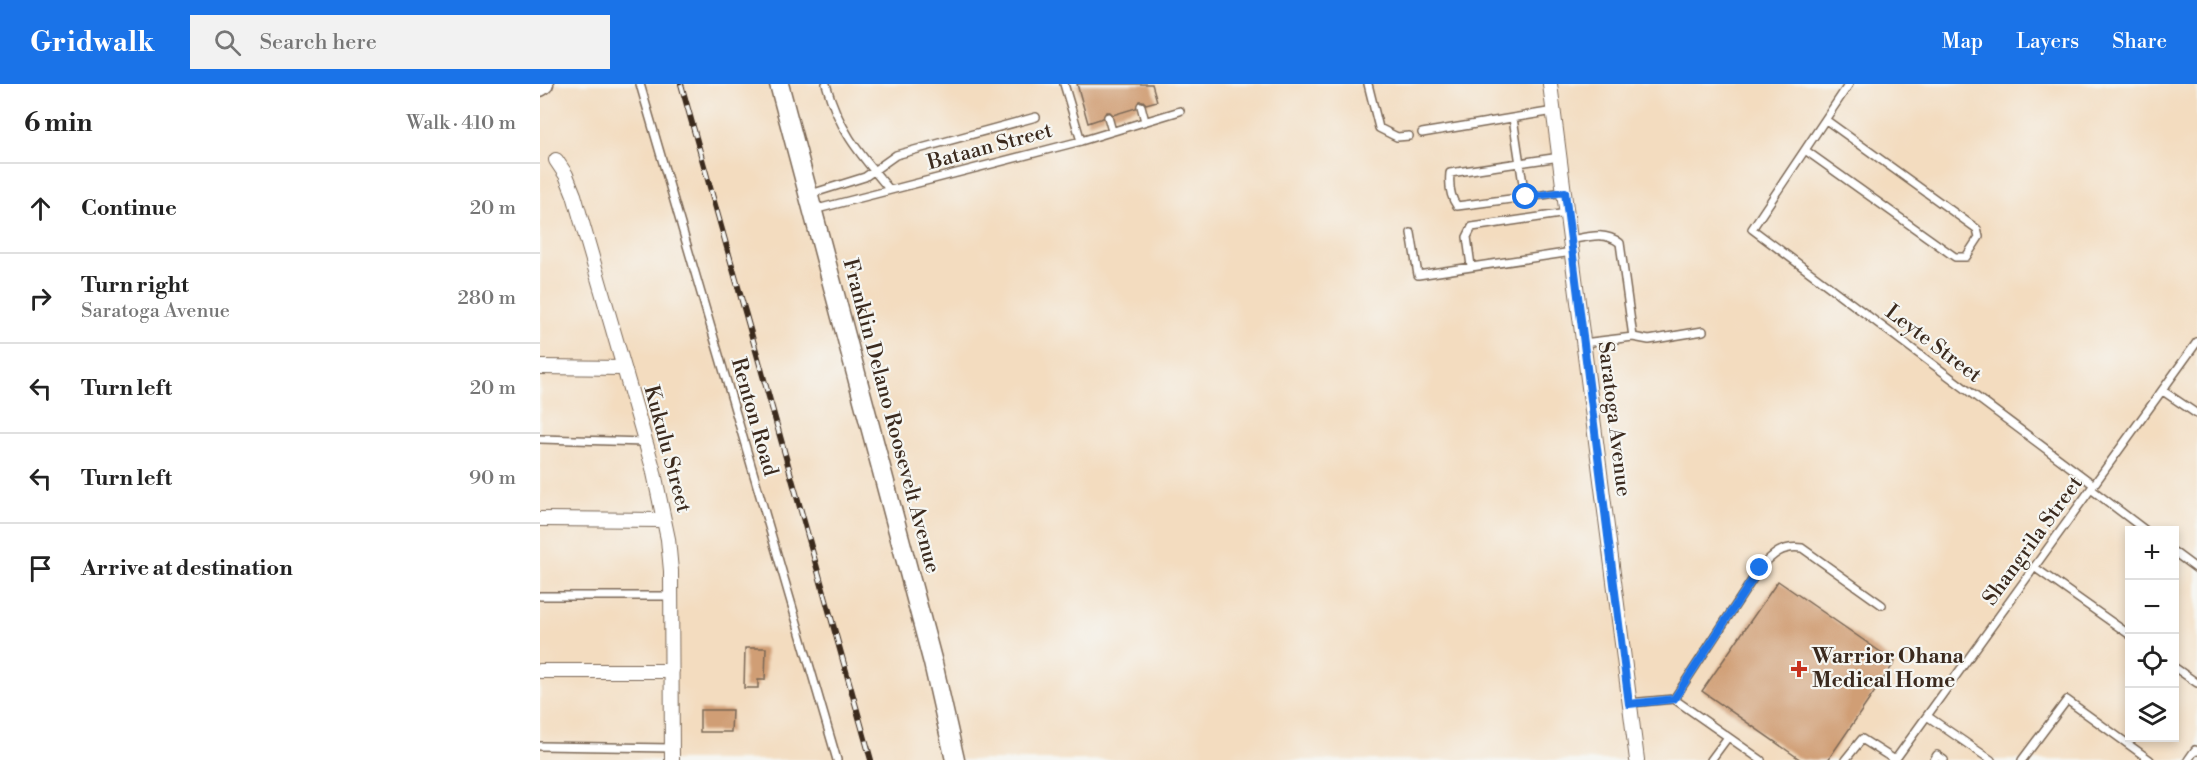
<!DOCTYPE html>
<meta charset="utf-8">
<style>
:root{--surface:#fff;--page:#f2f2f2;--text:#222;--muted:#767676;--line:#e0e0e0;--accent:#1a73e8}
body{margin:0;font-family:"Libre Bodoni",serif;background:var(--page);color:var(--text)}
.controls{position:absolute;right:18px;bottom:18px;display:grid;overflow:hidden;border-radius:0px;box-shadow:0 3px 9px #0003}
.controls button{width:54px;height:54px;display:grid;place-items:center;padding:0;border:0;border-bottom:2px solid var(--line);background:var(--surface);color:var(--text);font:30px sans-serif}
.stop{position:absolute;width:18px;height:18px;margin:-14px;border:4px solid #1a73e8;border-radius:50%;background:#fff}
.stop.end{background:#1a73e8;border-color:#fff;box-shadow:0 2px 6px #0008}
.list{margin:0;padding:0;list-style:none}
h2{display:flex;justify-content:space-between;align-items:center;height:78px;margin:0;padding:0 24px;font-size:26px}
h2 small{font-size:20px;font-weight:400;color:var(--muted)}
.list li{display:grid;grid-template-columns:39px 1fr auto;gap:18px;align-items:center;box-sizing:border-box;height:90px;padding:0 24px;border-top:2px solid var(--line)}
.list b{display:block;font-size:22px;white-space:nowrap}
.list p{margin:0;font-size:20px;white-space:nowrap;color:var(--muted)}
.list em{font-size:20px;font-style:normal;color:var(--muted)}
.icon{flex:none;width:33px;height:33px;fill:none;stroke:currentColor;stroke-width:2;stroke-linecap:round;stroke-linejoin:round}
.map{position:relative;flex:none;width:1657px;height:676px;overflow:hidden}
header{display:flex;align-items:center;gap:36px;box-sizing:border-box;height:84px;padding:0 30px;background:var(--accent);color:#fff}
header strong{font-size:28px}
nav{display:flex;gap:33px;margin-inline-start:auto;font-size:21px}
.search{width:420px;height:54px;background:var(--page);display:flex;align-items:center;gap:15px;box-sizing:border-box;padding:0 21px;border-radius:0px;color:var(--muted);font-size:22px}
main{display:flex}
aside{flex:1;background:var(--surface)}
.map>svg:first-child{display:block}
</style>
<header>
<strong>Gridwalk</strong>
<div class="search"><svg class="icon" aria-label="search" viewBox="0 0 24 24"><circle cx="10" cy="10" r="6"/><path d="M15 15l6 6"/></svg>Search here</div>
<nav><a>Map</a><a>Layers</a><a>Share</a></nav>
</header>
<main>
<aside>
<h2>6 min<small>Walk · 410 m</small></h2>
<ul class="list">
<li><svg class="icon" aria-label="ahead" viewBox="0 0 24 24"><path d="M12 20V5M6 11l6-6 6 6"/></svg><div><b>Continue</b></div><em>20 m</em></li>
<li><svg class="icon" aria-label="right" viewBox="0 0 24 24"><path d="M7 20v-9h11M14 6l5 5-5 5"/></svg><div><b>Turn right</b><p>Saratoga Avenue</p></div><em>280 m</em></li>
<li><svg class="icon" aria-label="left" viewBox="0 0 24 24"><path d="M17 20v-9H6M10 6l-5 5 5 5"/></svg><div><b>Turn left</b></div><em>20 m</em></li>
<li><svg class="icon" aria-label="left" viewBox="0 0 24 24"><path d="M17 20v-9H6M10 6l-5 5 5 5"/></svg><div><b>Turn left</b></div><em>90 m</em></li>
<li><svg class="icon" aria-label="arrive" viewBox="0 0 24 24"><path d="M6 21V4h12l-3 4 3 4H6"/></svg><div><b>Arrive at destination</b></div></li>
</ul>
</aside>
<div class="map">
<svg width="1657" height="676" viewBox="0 0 1657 676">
<rect width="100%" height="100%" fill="#f6f6f2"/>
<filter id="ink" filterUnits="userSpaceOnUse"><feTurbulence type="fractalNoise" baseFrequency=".0167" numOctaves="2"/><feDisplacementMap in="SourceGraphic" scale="12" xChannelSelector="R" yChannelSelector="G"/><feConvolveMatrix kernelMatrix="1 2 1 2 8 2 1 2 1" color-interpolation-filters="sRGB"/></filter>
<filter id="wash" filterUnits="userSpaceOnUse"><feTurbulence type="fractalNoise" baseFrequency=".008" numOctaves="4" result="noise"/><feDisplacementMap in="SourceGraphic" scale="24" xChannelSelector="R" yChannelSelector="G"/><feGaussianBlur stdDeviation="1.35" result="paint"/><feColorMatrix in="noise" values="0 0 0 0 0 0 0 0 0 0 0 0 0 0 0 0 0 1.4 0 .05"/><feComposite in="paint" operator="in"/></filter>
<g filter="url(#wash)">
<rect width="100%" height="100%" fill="#f3dcbf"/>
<g id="blocks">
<path fill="#d09e74" d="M 537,0 L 612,0 L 617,17 L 606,20 L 603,17 L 599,17 L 596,24 L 573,31 L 570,28 L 566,28 L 563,34 L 548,39 Z
M 1238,497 L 1355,578 L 1288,676 L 1261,676 L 1162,607 Z
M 205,564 L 226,564 L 225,596 L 218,596 L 218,604 L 204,604 Z
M 160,626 L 192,626 L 191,648 L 160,648 Z"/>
</g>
</g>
<g filter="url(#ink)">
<use href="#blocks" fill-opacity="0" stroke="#7b6856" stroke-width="1.5"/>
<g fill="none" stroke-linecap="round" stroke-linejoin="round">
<g stroke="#7b6856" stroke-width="10">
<path id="service" d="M 100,0 L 297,676
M 286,0 C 299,47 320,70 350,106
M 524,0 L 541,57
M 828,0 L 839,44 L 857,53 L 869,52
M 1309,0 L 1212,145 L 1554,401
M 601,22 L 605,37
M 496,33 L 356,71 L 325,93 L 277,108 L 270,116 L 281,124 L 541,57 L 640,27
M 568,33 L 572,47
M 973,34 L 985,113
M 882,49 L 1014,27
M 1265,66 L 1415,173 L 1426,173 L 1439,153 L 1437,145 L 1286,36
M 1020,73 L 910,89 C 909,100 910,113 917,122 L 1025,108
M 871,149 L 878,191 L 1032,168
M 1030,156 C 1048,153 1064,147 1080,159 L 1093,253 L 1043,259
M 931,182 L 927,153 L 932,143 L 1027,129
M 1093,253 L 1109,256 L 1163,247
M 1623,307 L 1657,330
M 0,355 L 105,358
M 1551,405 L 1605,446
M 1634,468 L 1657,485
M 1494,483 L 1590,551
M 0,512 L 131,512
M 1634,583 L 1657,599
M 1134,615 L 1221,676
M 1089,619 L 1134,615 L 1220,484 C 1233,470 1243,461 1262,464 L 1342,521
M 1387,632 L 1451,676
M 0,662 L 132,664
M 1171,676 L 1188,653
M 1305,676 L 1322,655 L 1355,676
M 1355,676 L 1657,258
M 1394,676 L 1397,671 L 1404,676
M 1482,676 L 1527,616 L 1610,676
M 1648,676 L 1655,666 L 1657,667"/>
</g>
<g stroke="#7b6856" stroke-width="16">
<path id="minor" d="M 1010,0 L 1097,676
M 16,76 L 26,91 L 34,111 L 113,384 L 128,455 L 131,487 L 132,676
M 0,283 L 83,284
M 0,435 L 124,436
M 0,587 L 132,587"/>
</g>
<g stroke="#7b6856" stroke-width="21">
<path id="secondary" d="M 239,0 L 393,579 L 415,676
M 0,3 L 4,0"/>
</g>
<use href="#service" stroke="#fff" stroke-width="7"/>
<use href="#minor" stroke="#fff" stroke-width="14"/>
<use href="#secondary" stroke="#fff" stroke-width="18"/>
<g stroke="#3b2a1e" stroke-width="6">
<path id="rail" d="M 141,0 L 331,676"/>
</g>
<use href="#rail" stroke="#f6f6f2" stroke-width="4" stroke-dasharray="11" stroke-linecap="butt"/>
</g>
</g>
<g fill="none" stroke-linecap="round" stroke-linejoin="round" filter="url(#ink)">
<path stroke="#1a73e8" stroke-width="8" d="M 986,113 L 1025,108 L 1089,620 L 1134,615 L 1220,484"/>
</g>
<path fill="#c8321e" stroke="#f6f6f2" stroke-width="2" d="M1256 576h6v6h6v6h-6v6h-6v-6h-6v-6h6z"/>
<g text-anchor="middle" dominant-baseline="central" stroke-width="4.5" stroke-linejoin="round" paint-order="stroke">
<g font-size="21" fill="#3b2a1e" stroke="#f6f6f2">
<text transform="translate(450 63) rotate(-15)">Bataan Street</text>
<text transform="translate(1393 260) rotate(37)">Leyte Street</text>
<text transform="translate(351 332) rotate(75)">Franklin Delano Roosevelt Avenue</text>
<text transform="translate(214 333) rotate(74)">Renton Road</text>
<text transform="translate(1074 335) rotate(83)">Saratoga Avenue</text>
<text transform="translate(127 365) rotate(75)">Kukulu Street</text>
<text transform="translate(1493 457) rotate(-54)">Shangrila Street</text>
</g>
<g font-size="21" font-weight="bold" fill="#3b2a1e" stroke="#f6f6f2" text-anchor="start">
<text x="1272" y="573">Warrior Ohana<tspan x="1272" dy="24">Medical Home</tspan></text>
</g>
</g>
</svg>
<div class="controls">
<button>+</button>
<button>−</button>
<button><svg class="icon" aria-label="locate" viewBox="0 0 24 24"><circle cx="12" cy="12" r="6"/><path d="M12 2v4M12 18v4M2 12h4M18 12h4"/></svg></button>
<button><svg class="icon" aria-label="layers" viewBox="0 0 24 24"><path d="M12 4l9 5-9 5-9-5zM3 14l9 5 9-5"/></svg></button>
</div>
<div class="stop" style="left:986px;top:113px"></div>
<div class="stop end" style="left:1220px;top:484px"></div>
</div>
</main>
